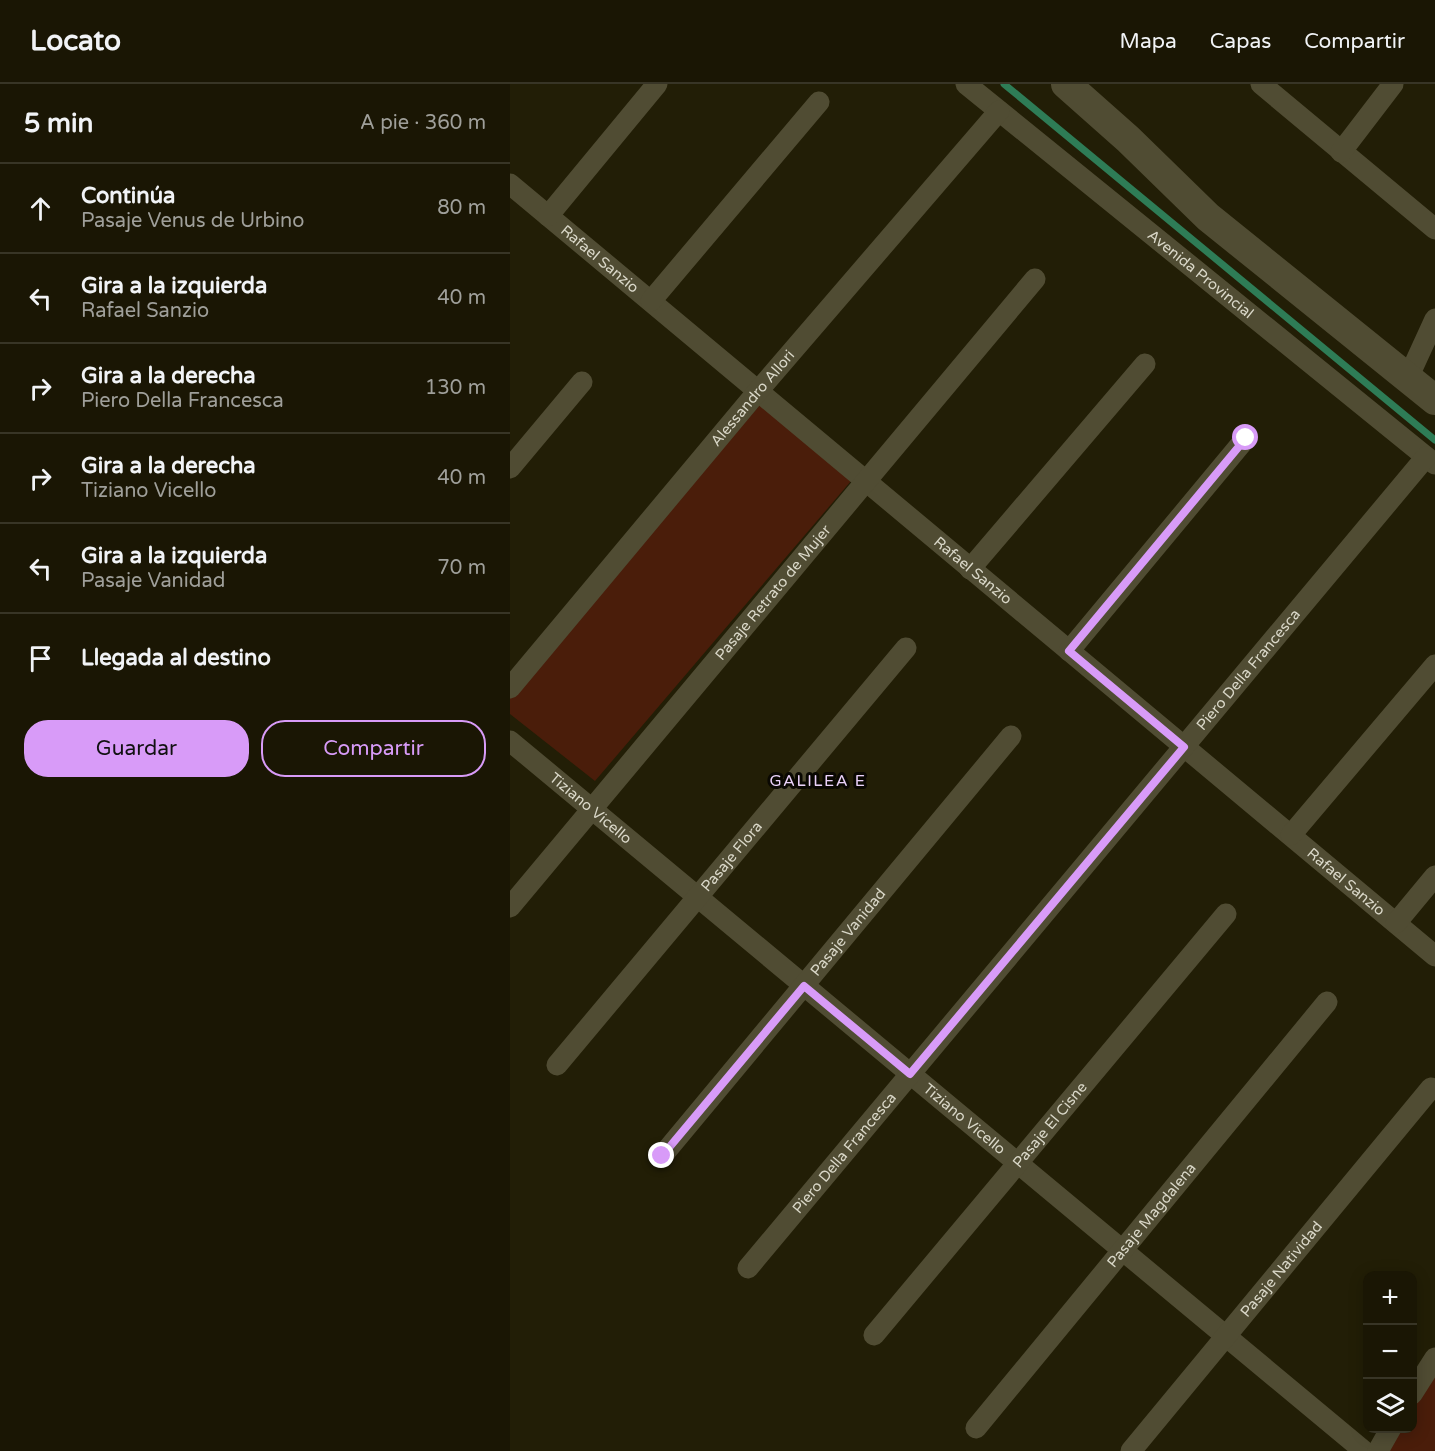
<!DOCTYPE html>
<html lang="es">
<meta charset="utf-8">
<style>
:root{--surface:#1a1604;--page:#272313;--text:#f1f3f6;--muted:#9f9f9a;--line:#383526;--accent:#d89bf8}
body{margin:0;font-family:"Varela Round",sans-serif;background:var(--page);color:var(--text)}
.controls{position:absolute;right:18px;bottom:18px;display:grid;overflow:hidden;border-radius:12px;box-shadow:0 3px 15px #0003}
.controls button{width:54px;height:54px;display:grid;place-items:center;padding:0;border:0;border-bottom:2px solid var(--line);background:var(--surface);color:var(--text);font:30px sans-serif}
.stop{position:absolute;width:18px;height:18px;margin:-14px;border:4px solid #d89bf8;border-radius:50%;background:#fff}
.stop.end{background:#d89bf8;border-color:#fff;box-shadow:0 2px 6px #0008}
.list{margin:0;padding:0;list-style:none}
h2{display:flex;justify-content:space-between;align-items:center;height:78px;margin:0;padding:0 24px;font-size:26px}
h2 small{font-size:20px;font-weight:400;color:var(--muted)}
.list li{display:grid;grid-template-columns:39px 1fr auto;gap:18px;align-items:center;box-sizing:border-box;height:90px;padding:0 24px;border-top:2px solid var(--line)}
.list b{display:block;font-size:22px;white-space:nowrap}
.list p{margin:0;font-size:20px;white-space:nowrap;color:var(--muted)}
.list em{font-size:20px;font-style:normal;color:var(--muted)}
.actions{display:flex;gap:12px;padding:18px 24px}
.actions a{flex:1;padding:14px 0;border:2px solid var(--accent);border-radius:24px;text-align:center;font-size:21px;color:var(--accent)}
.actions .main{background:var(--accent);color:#111}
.icon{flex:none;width:33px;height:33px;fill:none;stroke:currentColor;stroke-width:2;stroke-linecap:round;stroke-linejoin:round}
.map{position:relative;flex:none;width:925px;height:1367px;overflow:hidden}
header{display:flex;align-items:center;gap:36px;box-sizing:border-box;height:84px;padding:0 30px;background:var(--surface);border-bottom:2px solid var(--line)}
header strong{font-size:28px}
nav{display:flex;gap:33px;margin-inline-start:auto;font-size:21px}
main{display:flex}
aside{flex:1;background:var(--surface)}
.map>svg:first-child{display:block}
</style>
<header>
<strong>Locato</strong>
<nav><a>Mapa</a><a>Capas</a><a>Compartir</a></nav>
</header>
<main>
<aside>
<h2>5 min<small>A pie · 360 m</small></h2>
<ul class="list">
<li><svg class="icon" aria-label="ahead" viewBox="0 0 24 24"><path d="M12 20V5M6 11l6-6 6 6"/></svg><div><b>Continúa</b><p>Pasaje Venus de Urbino</p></div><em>80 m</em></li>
<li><svg class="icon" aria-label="left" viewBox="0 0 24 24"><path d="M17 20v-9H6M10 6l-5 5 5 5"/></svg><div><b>Gira a la izquierda</b><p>Rafael Sanzio</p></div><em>40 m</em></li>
<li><svg class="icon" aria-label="right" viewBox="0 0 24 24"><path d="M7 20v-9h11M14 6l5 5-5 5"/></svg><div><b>Gira a la derecha</b><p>Piero Della Francesca</p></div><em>130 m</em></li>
<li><svg class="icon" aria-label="right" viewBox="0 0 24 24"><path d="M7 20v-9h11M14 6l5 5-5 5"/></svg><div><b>Gira a la derecha</b><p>Tiziano Vicello</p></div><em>40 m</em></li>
<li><svg class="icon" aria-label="left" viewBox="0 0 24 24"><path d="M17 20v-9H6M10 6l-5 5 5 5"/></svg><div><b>Gira a la izquierda</b><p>Pasaje Vanidad</p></div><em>70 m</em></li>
<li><svg class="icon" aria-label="arrive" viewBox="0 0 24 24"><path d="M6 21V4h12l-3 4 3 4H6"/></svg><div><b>Llegada al destino</b></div></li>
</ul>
<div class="actions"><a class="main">Guardar</a><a>Compartir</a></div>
</aside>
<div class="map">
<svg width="925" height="1367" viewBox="0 0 925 1367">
<rect width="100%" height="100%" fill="#221e06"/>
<path fill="#4a1d0a" d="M 250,321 L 341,397 L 85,697 L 0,630 L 0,608 Z
M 925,1282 L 925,1367 L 875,1367 L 888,1345 L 902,1344 L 903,1319 Z"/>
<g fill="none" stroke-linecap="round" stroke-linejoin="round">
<path stroke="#2e7c56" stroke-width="7" d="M 494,0 L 925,356"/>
<g stroke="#504c33" stroke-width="21">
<path id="s1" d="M 456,0 L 925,380"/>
<path d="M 751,0 L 925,145"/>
<path d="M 831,68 L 883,0"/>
<path id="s2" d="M 0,100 L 925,872"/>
<path d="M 38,132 L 147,0"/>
<path d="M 141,217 L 309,18"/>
<path d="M 898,294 L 925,235"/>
<path d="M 0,384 L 72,298"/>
<path d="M 460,485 L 635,280"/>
<path d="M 559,567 L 736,354"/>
<path id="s3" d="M 0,604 L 248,307 L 489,27"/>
<path id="s4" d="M 0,657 L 854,1367"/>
<path d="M 781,751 L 925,581"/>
<path id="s5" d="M 0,823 L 525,195"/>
<path d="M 886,839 L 925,792"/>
<path id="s6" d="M 47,981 L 396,564"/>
<path id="s7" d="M 152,1072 L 501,652"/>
<path id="s8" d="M 238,1184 L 916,373"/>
<path id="s9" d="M 364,1251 L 716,830"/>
<path d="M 902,1310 L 925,1274"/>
<path id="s10" d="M 466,1344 L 817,918"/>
<path id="s11" d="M 621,1367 L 921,1004"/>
<path d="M 868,1367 L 881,1344"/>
</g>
<path stroke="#504c33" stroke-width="30" d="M 556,0 L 618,55 L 698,133 L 925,316"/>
</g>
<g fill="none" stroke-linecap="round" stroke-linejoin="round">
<path stroke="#d89bf8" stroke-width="8" d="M 152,1072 L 294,902 L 400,990 L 674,663 L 559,567 L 736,354"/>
</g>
<g text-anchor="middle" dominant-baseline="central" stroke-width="6" stroke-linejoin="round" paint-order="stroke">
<g font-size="15" fill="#d9d7c8" stroke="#0a0802">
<text stroke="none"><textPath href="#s2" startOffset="117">Rafael Sanzio</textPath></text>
<text stroke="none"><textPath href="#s1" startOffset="302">Avenida Provincial</textPath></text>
<text stroke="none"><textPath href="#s3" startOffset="378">Alessandro Allori</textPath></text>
<text stroke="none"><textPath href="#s2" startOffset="603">Rafael Sanzio</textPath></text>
<text stroke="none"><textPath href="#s5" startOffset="410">Pasaje Retrato de Mujer</textPath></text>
<text stroke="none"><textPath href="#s8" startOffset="780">Piero Della Francesca</textPath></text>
<text stroke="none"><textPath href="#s4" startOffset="105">Tiziano Vicello</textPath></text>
<text stroke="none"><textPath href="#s6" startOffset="272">Pasaje Flora</textPath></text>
<text stroke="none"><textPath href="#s2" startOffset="1089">Rafael Sanzio</textPath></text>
<text stroke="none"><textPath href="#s7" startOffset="291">Pasaje Vanidad</textPath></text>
<text stroke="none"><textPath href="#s4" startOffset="591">Tiziano Vicello</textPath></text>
<text stroke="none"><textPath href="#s9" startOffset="274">Pasaje El Cisne</textPath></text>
<text stroke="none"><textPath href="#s8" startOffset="150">Piero Della Francesca</textPath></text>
<text stroke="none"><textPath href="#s10" startOffset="276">Pasaje Magdalena</textPath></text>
<text stroke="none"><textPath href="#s11" startOffset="236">Pasaje Natividad</textPath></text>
</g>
<g font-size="16" letter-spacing="1.5" fill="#ebd2fa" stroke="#0a0802">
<text x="308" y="697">GALILEA E</text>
</g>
</g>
</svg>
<div class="controls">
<button>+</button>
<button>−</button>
<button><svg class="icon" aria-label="layers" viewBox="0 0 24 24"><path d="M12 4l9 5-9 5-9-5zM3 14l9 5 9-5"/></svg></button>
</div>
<div class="stop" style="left:736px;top:354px"></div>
<div class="stop end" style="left:152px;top:1072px"></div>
</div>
</main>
